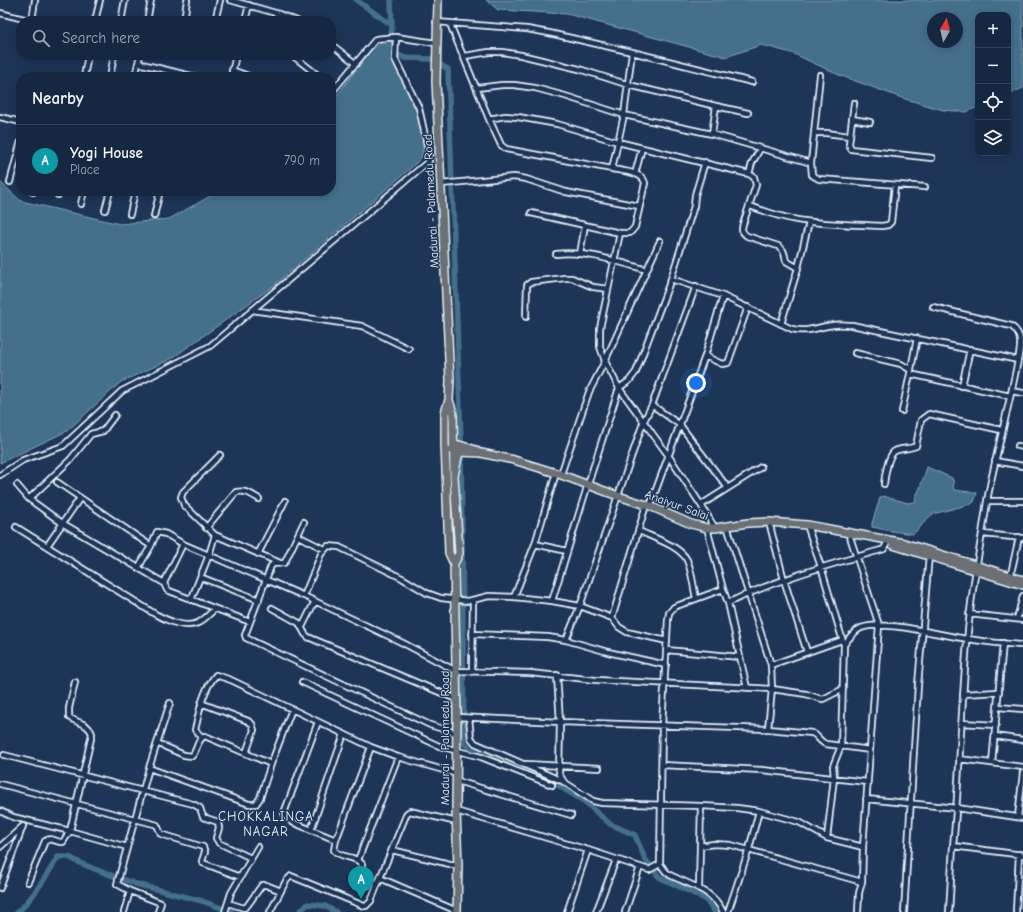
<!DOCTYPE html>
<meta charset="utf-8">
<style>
:root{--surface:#162841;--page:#23344c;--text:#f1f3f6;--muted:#9ea6b1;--line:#35445a;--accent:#1a73e8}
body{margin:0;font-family:"Comic Neue",sans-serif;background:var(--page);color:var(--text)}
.controls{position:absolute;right:12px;top:12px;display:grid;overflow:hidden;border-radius:8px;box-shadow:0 2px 10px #0003}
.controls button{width:36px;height:36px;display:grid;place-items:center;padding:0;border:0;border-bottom:1px solid var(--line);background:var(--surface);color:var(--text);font:20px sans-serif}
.compass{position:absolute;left:927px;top:12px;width:36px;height:36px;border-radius:50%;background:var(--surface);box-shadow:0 2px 10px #0003;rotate:8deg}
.you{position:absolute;left:696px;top:383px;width:14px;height:14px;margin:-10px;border:3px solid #fff;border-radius:50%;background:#1a73e8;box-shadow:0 0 0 6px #1a73e833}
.badge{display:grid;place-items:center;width:26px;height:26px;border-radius:50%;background:var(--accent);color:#fff;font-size:13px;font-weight:700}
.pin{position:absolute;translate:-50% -33px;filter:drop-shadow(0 1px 2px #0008)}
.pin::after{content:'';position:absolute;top:21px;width:14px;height:12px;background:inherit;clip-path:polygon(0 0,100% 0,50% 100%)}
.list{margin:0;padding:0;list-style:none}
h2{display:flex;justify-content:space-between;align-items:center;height:52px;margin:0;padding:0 16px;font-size:17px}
h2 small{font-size:13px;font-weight:400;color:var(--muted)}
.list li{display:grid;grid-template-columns:26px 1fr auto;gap:12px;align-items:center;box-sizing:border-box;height:72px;padding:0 16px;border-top:1px solid var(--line)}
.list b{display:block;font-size:15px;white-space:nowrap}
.list p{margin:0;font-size:13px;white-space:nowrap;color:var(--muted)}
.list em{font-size:13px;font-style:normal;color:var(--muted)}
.icon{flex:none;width:22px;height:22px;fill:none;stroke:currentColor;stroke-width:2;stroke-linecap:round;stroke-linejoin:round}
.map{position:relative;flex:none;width:1023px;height:912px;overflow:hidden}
.search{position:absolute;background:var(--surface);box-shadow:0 2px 10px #0003;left:16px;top:16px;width:320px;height:44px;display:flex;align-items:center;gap:10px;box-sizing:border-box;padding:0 14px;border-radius:16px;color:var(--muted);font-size:15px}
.panel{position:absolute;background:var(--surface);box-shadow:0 2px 10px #0003;left:16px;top:72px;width:320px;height:124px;border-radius:16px}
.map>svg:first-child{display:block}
</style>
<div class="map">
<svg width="1023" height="912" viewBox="0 0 1023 912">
<rect width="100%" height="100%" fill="#1d3557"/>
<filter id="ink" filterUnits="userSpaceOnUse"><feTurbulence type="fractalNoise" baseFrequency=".025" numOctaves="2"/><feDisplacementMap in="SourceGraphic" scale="8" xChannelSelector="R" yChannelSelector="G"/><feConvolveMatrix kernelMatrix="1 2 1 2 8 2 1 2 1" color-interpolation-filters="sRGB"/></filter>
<g filter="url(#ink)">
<path fill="#456f8c" stroke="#86a3b7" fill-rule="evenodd" d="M 486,0 L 1023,0 L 1023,88 L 1008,95 L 1008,15 L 978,15 L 978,107 L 966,112 L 943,110 L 902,98 L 839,75 L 792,53 L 761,45 L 726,57 L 567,14 L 498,10 ZM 933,18 L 957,18 L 957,42 L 933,42 Z
M 385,41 L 418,103 L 424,133 L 422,157 L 411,168 L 272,287 L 171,359 L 121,382 L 67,431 L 0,463 L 0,182 L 21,201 L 120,224 L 169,219 L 216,193 L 227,191 L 331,191 L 331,103 L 371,50 Z
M 927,467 L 952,478 L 954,483 L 953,488 L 955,490 L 977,493 L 974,502 L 971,504 L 933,514 C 925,519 921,528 913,534 L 891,531 L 872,527 L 872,523 L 880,498 L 883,496 L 908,503 L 915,502 L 916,494 L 918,493 Z"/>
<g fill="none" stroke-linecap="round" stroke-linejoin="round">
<path stroke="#456f8c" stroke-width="5.5" d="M 356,0 L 392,25 C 392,34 389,42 390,51 L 405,58 L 431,59 L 448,69 L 461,438 L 464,743 L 470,749 L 551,781 L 585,802 L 610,824 L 635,835 L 645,859 L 659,877 L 705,899 L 715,912
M 391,0 L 392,25
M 17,912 C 31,902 48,873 58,857 L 69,857 L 80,863 L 102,872 L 136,884 L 202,901 L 232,912
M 299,912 L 308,904 L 325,906 L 336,912"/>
<g stroke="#e8f1f8" stroke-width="8">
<path id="street" d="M 230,0 L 279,14 L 297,21
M 0,13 L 32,21
M 32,21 L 35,0
M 95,21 L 100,0
M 121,21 L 125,0
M 147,21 L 151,0
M 184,21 L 187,0
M 215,21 L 220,0
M 245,21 L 249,5
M 436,22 L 527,29 L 549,33 L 632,52 L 624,115 L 612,169 C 622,171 643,172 645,183 L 635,227 L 630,233 L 620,233 L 600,328 L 600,347 L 605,361 L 589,392 L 561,474
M 450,24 L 489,119 L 505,116 L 518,117 L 557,124 L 618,142 L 749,174 L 754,177 L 756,185 L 743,224 C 741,230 742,232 747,236 L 778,246 C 785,250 784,254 786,261 L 798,268 L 781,324
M 331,44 L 356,64
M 632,52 L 752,82
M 291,55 L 296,58 L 320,77
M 465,56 L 489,52 L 502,52 L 521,55 L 579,69 L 629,85 L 716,106 L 712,134
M 138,63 L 195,77
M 232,70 L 251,77
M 84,77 L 88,55
M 110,77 L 114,55
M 135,77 L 140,55
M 231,77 L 236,55
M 477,88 L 502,85 L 514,85 L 535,88 L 565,96 L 624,115 L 712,134 L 811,163 L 820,75
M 331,93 L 376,39 L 396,37 L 436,43
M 854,103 L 849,144 L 851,149 L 932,158
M 716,106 L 748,113
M 0,117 L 21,122
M 489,119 L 501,145 L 506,149 L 612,169
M 852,119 L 870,122
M 814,133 L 826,133 L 850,136
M 811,163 L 812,175 L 819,179 L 925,187
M 635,174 L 642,148
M 749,174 L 752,163 L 760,149
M 10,182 L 21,141
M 441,184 L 514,177 L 526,179 L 566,192 L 639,206
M 33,192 L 33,191
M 58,195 L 59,191
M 81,204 L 84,191
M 750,206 C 764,211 777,216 792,219 C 821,225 852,224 882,226 L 888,225 L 891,222 L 895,185
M 105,210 L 110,191
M 531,213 L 620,233
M 130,214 L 135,191
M 154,216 L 160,191
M 660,241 L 605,361 L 619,388 L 668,455 L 701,505 L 715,528
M 556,254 C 585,250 619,262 647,270
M 580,254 L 585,225
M 798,268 L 809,222
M 671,279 L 694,206 L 695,195 L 705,162
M 933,307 L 1011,326 C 1023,334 1021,346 1018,360
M 252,310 L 362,326 L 409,349
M 526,317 L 527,285 L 531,282 L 565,278 L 572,278 L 593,287 L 608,289
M 917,338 L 910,374 L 1010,396
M 855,353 L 901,364 L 911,370
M 705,356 L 722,364 L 728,363 L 748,307
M 962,386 L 970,349
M 1012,391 L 1023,393
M 652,405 L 680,425 L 728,488
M 902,411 L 910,374
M 1018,446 L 1023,447
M 220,455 L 183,492 L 181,497 L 184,505 L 215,535 L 280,563
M 995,461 L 1023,466
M 0,475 L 23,460 L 63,446 L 122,391 L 210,346 L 429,161 L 429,154 L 419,108 L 395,59 L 396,37
M 57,482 L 151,546 L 157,532 L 166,534 L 183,544 L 304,596 L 403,643 L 456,671 L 530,673 L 596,680 L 772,689 L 806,694 L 818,698 L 823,699 L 843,689
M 884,484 C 885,476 888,455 895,451 C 901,448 910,449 916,446 L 921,420 L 929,414 L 1001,430
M 17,485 L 29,499 L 62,523 L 164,583
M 29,499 L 70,460 L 91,434 L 103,431 L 115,415
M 1023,501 L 987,501 C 982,538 974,575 970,612 C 961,690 961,768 953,846 L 1023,855
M 701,505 L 761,467
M 650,506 L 705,356 L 723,296
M 304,522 L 285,562 L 284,563 L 273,564 L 271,566 L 247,630 L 245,635 L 246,638 L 430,725 L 456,733
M 769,522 L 784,580 L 807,652
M 807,525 L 821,567 L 844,645 L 841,746 L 833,766 L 834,778 L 827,838
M 727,526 L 771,665 L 772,689 L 768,729
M 16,527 L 155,614 C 167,620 184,629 198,623 C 204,620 210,613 215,609
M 206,528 L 236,492 C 246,490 251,494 259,499
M 639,531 C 654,538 680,546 687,560 C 692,571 693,586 696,598
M 849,534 L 879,625 L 863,847 L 862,882 L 859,893 L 858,912
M 983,534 L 1023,538
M 298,536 L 324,549
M 183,544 L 164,583 L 167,590 L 250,622
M 535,544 L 567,551
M 47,546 L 80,498
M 258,554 L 285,501
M 138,568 L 151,546
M 200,577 L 259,600
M 1010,578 L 1019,537
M 723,589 L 728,603 L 747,688
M 304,596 L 321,554 L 328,546 L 339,547 L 402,578 L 427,593 L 441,598 L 468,601 L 489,596 L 514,597 L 552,601 L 580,606 L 612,618 L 619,627 L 627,632 L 667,641
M 514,597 L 535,544 L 556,473
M 191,600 L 209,555 L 215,535
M 552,601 L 588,484 L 619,388 L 629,381 L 636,372 L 671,279 L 723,296 L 792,329 C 808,333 817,327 833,325 C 839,324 846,325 852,325 L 1018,360 C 1009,407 996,453 987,501
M 728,603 C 777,579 829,565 881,550 L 884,549 L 887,543
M 272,608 L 299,623 L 305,634 L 308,637 L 456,699
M 969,614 L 1023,620
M 612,618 L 646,505
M 1017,619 L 1023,596
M 302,627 L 315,601
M 472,634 L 548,637 L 566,640 L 608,652 L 666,665
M 566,640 L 580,606 L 643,423 L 652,405 L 696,286
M 844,645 C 849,638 854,631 861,628 C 883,619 943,636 968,639 C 986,642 1005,644 1023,645
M 667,650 L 740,657
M 771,665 L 842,640
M 472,672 L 473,601
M 557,675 L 560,722 L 559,774 L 564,782 L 593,801 L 602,803 L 701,806 L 737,808 L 759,811 L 799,822 L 827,838 L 863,847
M 302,682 L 439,746 L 481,757 L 552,785
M 963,694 L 999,692
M 201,703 L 248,721 L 252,724 L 254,730 L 246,753
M 998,707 L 1023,709
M 457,717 L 560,722 L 768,729 L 812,733 C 818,735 819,742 826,744 L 870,750
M 469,718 L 471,738 L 475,743 L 562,781
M 318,722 L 284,813 L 287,818 L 292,822 L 336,840
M 961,723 L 996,725
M 995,736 L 1023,740
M 202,737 L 195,730 C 200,710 202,691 216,675 L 231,680 L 371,747 L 398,757 L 457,774
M 157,743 L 184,755 L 192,756 C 198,750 196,740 205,736 L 271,764
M 371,747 L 336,840 L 334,850 C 341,859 355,855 362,864 L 361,876 L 378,884
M 4,755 L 193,804 L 200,808 L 203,817 L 218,822 L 219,828 L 216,838 L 219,843 L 251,858
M 959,759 L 1023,767
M 992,763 L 1003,643
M 526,764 L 599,768
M 662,765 L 762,770 L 867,782
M 149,768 L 249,804 L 256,804 L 260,798 L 271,764 L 292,709
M 457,781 L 571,815
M 0,784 L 154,824 L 157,825 L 161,834 L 203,847 L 205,852 L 202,861 L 203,863 L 240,877
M 866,799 L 957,808 L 1023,818
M 0,811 L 13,817 L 70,831 L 127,847
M 456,811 L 588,850
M 1018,817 L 1023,772
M 311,830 L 344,734
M 700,846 L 714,844 L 731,845 L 862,882
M 0,847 L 22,827
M 392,850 L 458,866
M 358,860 L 398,757
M 660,864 L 666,872 L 670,875 C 690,885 713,890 723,912
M 380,878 L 407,813 L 410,811 L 414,812 L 457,822
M 28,882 L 45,841 C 51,836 57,843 63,842 L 70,831 L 92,734 C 89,723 76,723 69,717 L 69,708 L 75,682
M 0,888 L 23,826
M 699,888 L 701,806
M 228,903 L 244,908 L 247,906 L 262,885 L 266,885 L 281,891
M 124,912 L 130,891
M 158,912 L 161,903 L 130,891 L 117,884 L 149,768 L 170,703
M 225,912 L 231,893 L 258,847
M 270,912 L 286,881 L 291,876 L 364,906 L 366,906 L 371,901 L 380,878 L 457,911
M 567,912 L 588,850 L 649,870 L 660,864 L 662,725 L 668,619 L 669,613 L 674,607 L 723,589 L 707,528
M 596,912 L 616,860
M 625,912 L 640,867
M 728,912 L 749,849 L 759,811
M 904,912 L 918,685 L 929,555
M 949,912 L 953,846
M 1016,912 L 1019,854"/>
</g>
<g stroke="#e8f1f8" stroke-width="10">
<path id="primary" d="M 438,0 L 436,81 L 450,380 L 449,400 L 445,413 L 445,443 L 449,553 L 454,564
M 449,400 L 453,413 L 454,476 L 459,553 L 454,564 L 457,717 L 456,811 L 458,866 L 457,912
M 451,450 L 459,445 L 476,450
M 454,476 L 459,452 L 481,453 L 514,460 L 556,473 L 618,496 L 650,506 L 691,524 L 707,528 L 715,528 L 748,523 L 769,522 L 807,525 L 904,543 L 1023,580
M 893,545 L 1023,585"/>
</g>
<use href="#street" stroke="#1d3557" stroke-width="4.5"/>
<use href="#primary" stroke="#6b6f75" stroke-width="7"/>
</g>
</g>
<g text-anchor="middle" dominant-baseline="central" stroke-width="3" stroke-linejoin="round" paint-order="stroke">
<g font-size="12" fill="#e8f1f8" stroke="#1d3557">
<text transform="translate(431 201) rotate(-93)">Madurai - Palamedu Road</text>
<text transform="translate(677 505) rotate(20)">Anaiyur Salai</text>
<text transform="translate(445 738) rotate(-90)">Madurai - Palamedu Road</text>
</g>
<g font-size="13" letter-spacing="1" fill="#e8f1f8" stroke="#1d3557">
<text x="266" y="816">CHOKKALINGA<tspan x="266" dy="15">NAGAR</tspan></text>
</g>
</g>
</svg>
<div class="controls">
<button>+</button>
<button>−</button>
<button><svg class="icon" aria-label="locate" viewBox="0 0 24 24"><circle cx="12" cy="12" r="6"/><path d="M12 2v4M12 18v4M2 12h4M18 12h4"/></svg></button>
<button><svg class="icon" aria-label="layers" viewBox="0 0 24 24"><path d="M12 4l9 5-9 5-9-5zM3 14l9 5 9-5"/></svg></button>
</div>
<svg class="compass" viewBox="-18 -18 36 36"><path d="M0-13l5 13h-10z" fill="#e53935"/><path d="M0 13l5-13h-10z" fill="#9ea6b1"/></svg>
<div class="you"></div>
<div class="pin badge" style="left:361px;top:899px;background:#0f9aa8">A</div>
<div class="search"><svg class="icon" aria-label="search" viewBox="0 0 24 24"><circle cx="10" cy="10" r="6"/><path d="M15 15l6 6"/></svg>Search here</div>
<section class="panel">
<h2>Nearby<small></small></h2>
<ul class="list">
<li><span class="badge" style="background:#0f9aa8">A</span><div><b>Yogi House</b><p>Place</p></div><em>790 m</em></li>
</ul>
</section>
</div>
